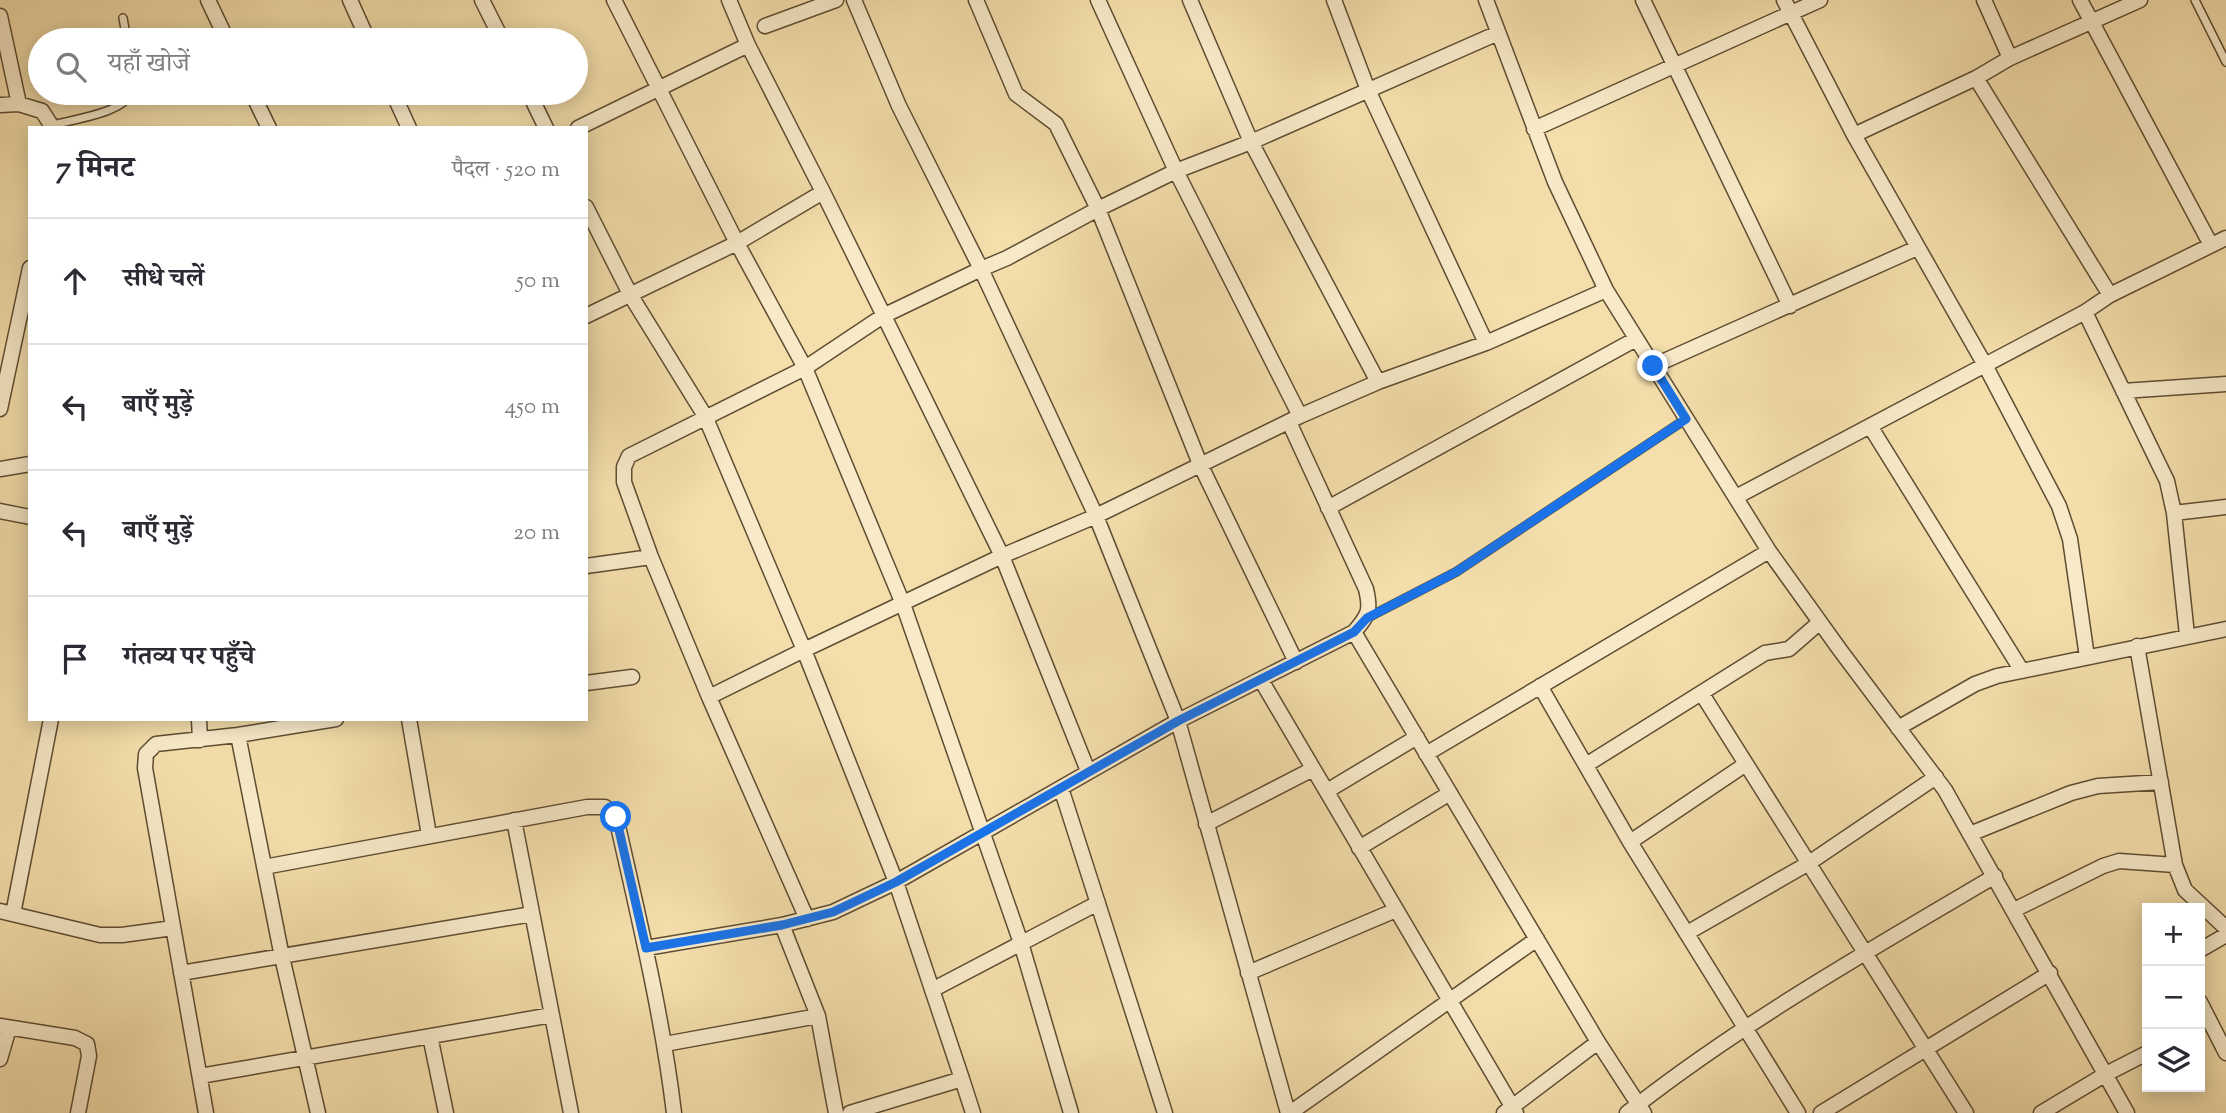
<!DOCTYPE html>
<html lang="hi">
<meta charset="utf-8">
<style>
:root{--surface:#fff;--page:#f2f2f3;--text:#2b2b33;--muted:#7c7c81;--line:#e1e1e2}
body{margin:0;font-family:"Sorts Mill Goudy","Noto Serif Devanagari",serif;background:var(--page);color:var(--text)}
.controls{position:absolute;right:21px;bottom:21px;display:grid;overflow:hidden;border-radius:0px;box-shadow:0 4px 18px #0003}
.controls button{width:63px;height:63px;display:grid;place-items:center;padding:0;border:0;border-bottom:2px solid var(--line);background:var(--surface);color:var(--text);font:35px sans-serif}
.stop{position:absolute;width:21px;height:21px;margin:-16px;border:5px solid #1a73e8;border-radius:50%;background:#fff}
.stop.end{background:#1a73e8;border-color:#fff;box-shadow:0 2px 7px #0008}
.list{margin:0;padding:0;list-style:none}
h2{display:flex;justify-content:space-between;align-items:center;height:91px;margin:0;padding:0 28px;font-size:30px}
h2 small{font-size:23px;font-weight:400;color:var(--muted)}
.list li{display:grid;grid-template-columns:46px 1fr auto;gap:21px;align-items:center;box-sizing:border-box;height:126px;padding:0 28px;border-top:2px solid var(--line)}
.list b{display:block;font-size:26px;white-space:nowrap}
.list em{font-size:23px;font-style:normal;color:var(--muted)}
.icon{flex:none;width:38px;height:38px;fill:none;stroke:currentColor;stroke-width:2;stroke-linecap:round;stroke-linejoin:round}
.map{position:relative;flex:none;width:2226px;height:1113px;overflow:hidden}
.search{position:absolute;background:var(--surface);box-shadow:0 4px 18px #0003;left:28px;top:28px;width:560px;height:77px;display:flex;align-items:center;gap:18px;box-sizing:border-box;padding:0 24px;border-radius:38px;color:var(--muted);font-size:26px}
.panel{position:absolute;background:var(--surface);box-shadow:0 4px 18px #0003;left:28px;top:126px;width:560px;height:595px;border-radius:0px}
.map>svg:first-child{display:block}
</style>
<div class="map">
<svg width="2226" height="1113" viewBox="0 0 2226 1113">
<rect width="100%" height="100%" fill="#f4dfac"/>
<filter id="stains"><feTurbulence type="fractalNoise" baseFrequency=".00286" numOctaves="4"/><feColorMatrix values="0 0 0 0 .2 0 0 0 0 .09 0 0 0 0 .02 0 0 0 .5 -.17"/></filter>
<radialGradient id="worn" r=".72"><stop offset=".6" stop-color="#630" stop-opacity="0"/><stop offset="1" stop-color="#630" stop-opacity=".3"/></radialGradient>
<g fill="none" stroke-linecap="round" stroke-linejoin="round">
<g stroke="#5f4d32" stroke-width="10">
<path id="service" d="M 2195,0 L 2226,62
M 123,18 L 127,40
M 53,125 C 74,119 123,113 131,93
M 1367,618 L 1456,572 L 1686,419"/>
</g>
<g stroke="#5f4d32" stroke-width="17">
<path id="minor" d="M 208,0 L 227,40
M 350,0 L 368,40
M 482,0 L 502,40
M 614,0 L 737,243 L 805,368 L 903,604 L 1021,943 L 1071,1113
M 729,0 L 748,45 L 823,192 L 1002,556 L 1088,771
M 976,0 L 1016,94 L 1056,124 L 1098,209 L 1200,464 L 1296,662
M 1098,0 L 1176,171 L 1300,416
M 1190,0 L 1251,142 L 1378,382
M 1334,0 L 1368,90 L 1486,343
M 1486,0 L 1555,182 L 1606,290 L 1769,551 L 1840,650 L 1945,790 L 2127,1113
M 1643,0 L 1790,306
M 1784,0 L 1854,135 L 1985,365 L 2059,506 L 2070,539 L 2087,657
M 1984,0 L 2010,58
M 2080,0 L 2211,245
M 0,16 L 19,104
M 765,26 L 836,0
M 1976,78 L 2110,295
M 252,93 L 269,128
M 393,93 L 409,128
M 529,93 L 546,128
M 0,105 L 19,104 L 42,111 L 53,128
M 578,128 L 748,45
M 1534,129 L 1820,0
M 1854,135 L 1976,78 L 2010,58 L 2140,0
M 586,207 L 631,296 L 705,416 L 804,650 L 709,697
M 2085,312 L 2167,481 L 2174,513 L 2187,635
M 586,316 L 737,243 L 823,192
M 1653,366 L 1917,248
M 2123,391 L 2226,384
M 0,409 L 30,268
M 1870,426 L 2022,671
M 0,469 L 30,464
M 1736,497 L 2085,312 L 2110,295 L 2226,238
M 1328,508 L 1636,339
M 0,511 L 30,517
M 2174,513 L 2226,507
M 586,566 L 651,557
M 1354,632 L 1598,1042 L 1644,1113
M 2137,646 L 2175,865 L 2185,890 L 2226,928
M 1261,680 L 1516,1113
M 586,683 L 632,677
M 1540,686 L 1630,842 L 1798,1113
M 1702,694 L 1966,1113
M 199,719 L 200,740
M 409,719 L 429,835
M 1898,728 L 1975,684 L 1997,676 L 2226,629
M 238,735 L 282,957 L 318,1113
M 1426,754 L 1769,551
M 1586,765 L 1765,653 L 1789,649 L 1820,622
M 1061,788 L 1165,1113
M 1327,791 L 1417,737
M 514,820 L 571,1113
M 1206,824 L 1313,769
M 1970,834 L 2071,793 L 2098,786 L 2161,782
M 1630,842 L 1746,764
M 1359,848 L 1450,793
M 264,867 L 587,807 L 605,807 L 616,817 C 638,915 662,1013 674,1113
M 2014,910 L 2103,866 L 2119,861 L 2175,865
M 0,911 L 100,935 L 122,935 L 173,928
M 13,914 L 51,719
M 807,919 L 709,697 L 651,557 L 624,482 L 624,467 L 629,456 L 805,368 L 883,316 L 981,269 L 899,106 L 854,0
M 782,925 L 818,1016 L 836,1113
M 1687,933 L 1809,863 L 1936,777
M 646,948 L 782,925 L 833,912 L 896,882 L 1178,721 L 1354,632 C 1369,615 1371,610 1366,589 L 1289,422
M 2200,950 L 2226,935
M 181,973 L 532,914
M 1248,973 L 1396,910
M 932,990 L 1098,903
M 2200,1002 L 2226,1053
M 0,1026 L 75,1038 L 87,1044 L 89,1056 L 78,1113
M 430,1036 L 446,1113
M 665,1044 L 818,1016
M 0,1059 L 9,1028
M 200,1076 L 552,1015
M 962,1079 L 896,882 L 804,650 L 1002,556 L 1096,516 L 1300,416 L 1378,382 L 1486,343 L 1606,290
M 206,1113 L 145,768 L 146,754 L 156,744 L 238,735 L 336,719
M 850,1113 L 962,1079 L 973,1113
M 1288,1113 L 1178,721 L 1096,516 L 981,269 L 1007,258 L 1098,209 L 1176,171 L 1251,142 L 1498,33
M 1290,1113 L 1537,939
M 1504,1113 L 1598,1042
M 1627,1113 C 1741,1023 1870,950 1995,876
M 1821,1113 L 2050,973
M 2041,1113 L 2106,1074 L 2147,1053"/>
</g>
<use href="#service" stroke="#f8eac9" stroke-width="7"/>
<use href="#minor" stroke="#f8eac9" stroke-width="14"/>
</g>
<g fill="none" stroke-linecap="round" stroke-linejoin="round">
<path stroke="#1a73e8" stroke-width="9" d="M 616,817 L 646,948 L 782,925 L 833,912 L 896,882 L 1178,721 L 1354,632 L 1367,618 L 1456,572 L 1686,419 L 1653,366"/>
</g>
<rect width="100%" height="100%" filter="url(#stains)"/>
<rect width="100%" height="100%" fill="url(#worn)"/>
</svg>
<div class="controls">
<button>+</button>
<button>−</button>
<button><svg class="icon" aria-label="layers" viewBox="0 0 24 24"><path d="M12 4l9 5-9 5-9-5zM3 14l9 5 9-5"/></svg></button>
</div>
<div class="stop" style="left:616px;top:817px"></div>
<div class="stop end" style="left:1653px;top:366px"></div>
<div class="search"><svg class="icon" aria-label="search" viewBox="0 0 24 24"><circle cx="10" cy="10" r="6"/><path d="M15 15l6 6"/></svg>यहाँ खोजें</div>
<section class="panel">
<h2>7 मिनट<small>पैदल · 520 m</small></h2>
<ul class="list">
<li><svg class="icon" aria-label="ahead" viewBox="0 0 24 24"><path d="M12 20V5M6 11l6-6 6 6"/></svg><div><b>सीधे चलें</b></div><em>50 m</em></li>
<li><svg class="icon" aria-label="left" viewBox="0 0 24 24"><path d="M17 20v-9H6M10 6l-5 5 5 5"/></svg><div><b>बाएँ मुड़ें</b></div><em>450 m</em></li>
<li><svg class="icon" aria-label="left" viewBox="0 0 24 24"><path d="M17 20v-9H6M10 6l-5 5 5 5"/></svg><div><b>बाएँ मुड़ें</b></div><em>20 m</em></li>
<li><svg class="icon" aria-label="arrive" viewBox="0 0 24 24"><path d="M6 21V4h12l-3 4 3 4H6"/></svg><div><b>गंतव्य पर पहुँचे</b></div></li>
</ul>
</section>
</div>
